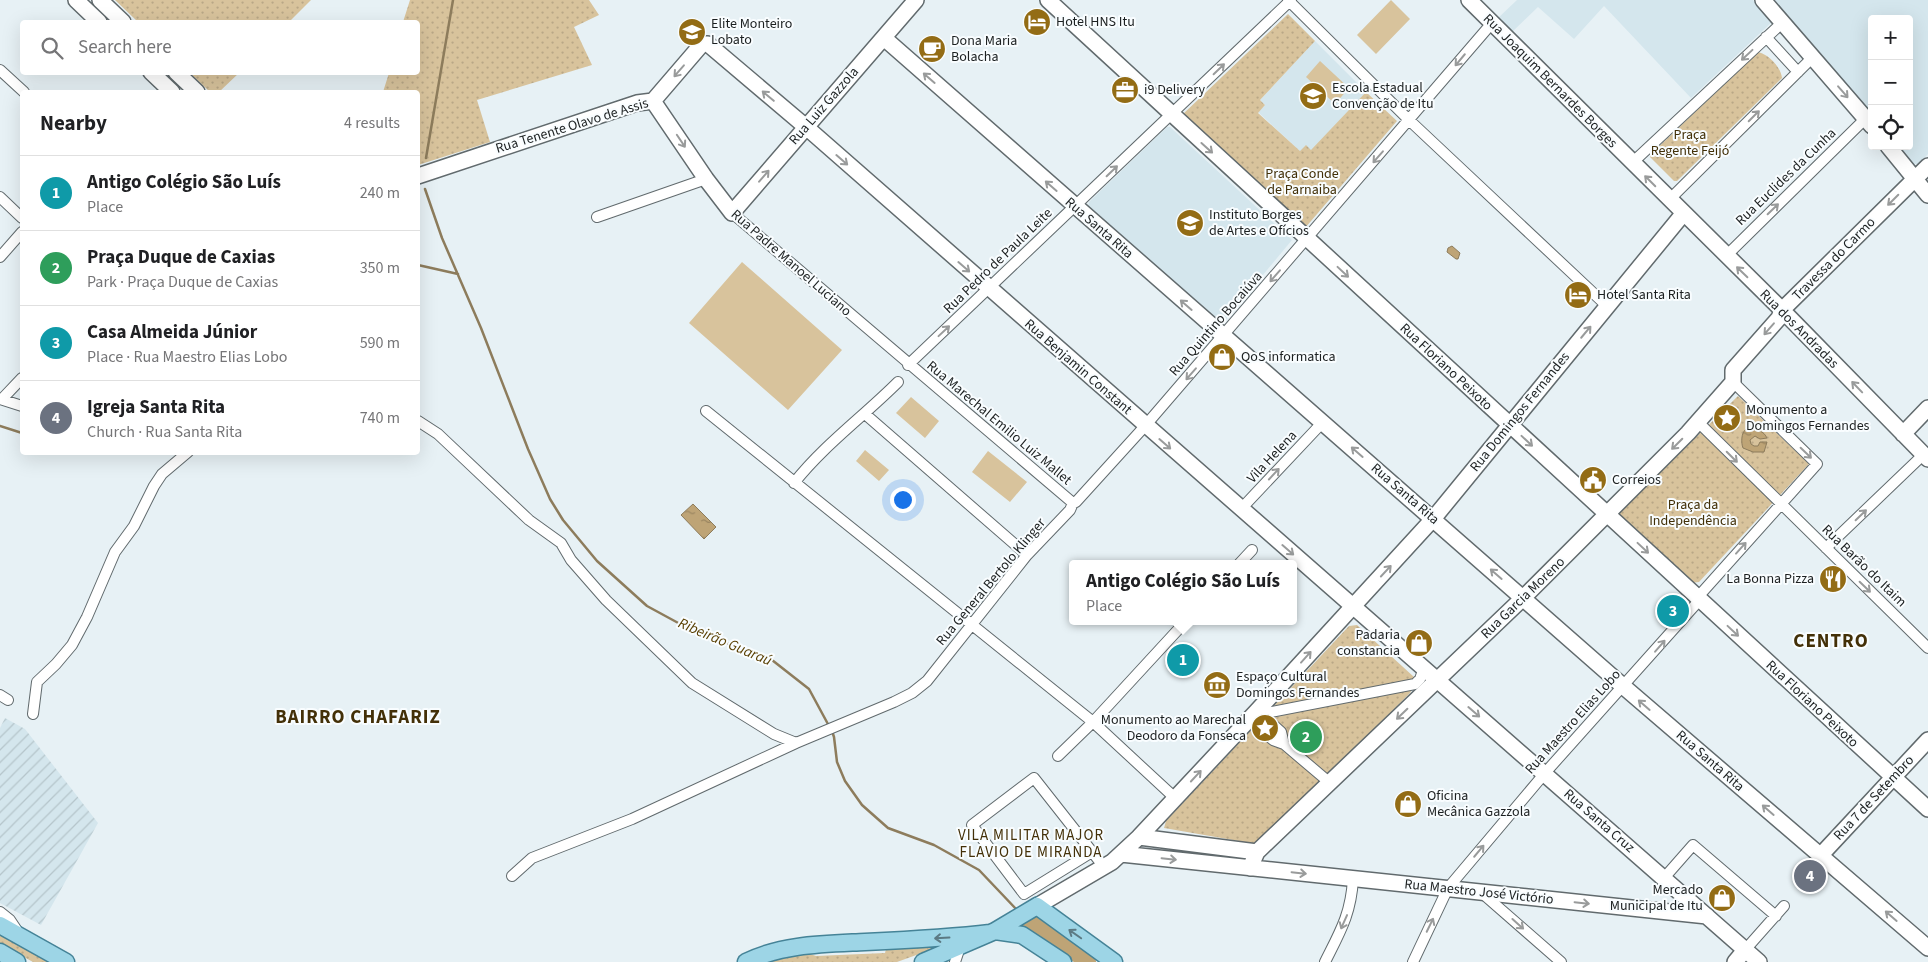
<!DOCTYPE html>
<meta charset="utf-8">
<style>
:root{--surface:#fff;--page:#f2f2f2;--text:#202124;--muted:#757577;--line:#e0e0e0;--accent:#936c15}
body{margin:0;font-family:"Source Sans 3",sans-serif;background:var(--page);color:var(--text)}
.controls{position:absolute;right:15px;top:15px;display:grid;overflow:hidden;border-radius:5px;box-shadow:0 5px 20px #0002}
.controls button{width:45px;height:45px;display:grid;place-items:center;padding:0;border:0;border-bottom:1px solid var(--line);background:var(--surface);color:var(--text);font:25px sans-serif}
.you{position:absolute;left:902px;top:499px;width:18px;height:18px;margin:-12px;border:4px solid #fff;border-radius:50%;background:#1a73e8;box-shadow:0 0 0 8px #1a73e833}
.badge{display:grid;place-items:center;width:32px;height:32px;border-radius:50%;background:var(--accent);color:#fff;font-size:16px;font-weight:700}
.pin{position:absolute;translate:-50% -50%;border:2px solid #fff;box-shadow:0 1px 5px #0006}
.popup{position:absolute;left:1069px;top:560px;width:228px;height:65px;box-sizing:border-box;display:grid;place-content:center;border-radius:5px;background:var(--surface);filter:drop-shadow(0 1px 4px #0005);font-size:16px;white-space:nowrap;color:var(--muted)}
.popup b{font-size:19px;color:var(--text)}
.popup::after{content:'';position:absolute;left:50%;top:100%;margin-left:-10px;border:10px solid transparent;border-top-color:var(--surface)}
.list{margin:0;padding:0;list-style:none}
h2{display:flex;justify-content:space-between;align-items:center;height:65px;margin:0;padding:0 20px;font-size:21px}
h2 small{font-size:16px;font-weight:400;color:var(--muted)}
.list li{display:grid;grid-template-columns:32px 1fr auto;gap:15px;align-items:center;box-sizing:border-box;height:75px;padding:0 20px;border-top:1px solid var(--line)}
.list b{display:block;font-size:19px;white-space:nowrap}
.list p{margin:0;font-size:16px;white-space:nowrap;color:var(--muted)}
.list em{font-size:16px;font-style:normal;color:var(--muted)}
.icon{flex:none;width:28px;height:28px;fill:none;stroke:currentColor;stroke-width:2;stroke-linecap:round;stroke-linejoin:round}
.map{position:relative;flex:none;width:1928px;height:962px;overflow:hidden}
.search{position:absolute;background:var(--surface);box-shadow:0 5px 20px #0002;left:20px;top:20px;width:400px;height:55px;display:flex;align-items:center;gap:12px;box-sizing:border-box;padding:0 18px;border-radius:5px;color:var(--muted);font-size:19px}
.panel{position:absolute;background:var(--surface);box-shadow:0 5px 20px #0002;left:20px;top:90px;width:400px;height:365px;border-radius:5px}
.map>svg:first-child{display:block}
</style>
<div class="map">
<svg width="1928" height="962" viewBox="0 0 1928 962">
<defs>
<pattern id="industrial-furrows" width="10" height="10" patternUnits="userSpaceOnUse" patternTransform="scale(1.25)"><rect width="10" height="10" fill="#d4e6ed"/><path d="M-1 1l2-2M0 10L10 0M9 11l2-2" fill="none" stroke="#b5c5cb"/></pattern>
<pattern id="green-dots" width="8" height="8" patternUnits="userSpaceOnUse" patternTransform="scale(1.25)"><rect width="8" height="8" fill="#d8c39c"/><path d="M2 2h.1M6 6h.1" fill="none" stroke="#b9a786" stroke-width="1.8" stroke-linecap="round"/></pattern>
<pattern id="water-ripples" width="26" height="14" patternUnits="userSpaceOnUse" patternTransform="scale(1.25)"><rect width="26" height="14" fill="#bea476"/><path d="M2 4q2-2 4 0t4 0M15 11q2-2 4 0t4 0" fill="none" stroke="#9a8560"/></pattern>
</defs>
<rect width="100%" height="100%" fill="#e7f1f5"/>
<path fill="#d4e6ed" d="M 1517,0 L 1753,0 L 1772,22 L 1691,98 L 1604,6 L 1574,39 L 1538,7 L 1511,33 L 1497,19 Z
M 1772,0 L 1928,0 L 1928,154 L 1918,164 L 1912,164 L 1897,146 L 1909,146 L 1909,19 L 1872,19 L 1872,117 Z
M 1315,41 L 1366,92 L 1311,151 L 1300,151 L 1258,112 L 1265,105 L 1260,100 Z
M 1167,127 L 1170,127 L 1292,240 L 1223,323 L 1088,207 L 1089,202 Z"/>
<path fill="url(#industrial-furrows)" d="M 5,718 L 25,729 L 98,823 L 41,925 L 0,903 L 0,728 Z"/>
<path fill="url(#green-dots)" d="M 115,0 L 311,0 L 289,22 L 138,22 Z
M 410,0 L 589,0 L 599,15 L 574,27 L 592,65 L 477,100 L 490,142 L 418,165 L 418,92 L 383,92 L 389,73 L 418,72 L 418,22 L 403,22 Z
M 1288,14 L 1315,41 L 1260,100 L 1265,105 L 1258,113 L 1300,151 L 1306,145 L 1311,150 L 1366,92 L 1397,121 L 1305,228 L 1182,115 Z
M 1758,52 C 1768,54 1781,67 1782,78 L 1677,181 L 1674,181 L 1650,157 L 1650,155 Z
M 190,73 L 239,73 L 219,92 L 210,92 Z
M 1738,396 L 1809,464 L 1699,582 L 1691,583 L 1617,515 Z
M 1357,625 L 1414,677 L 1415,684 L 1410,693 L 1334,770 L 1256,844 L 1164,828 L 1166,821 L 1349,626 Z
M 0,931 L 56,962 L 33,962 L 0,944 Z
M 887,945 L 934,945 L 935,947 L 933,949 L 897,962 L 771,962 L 773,957 L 804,952 L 816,956 L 885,953 Z"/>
<path fill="#d8c39c" d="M 1391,0 L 1410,19 L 1376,54 L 1357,35 Z
M 1320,61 L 1349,88 L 1335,104 L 1306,77 Z
M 742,262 L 842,350 L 788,410 L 689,323 Z
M 911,397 L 939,421 L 925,438 L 896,413 Z
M 865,450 L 889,470 L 879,481 L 856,461 Z
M 988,451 L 1027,482 L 1010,502 L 972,472 Z"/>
<path fill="url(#water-ripples)" stroke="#8d7c5c" d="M 1452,246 L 1460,253 L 1458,259 L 1456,259 L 1447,252 L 1448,248 Z
M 1746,429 C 1754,430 1763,429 1767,438 L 1760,439 L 1755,436 L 1750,440 L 1751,444 L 1754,446 L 1758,446 L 1760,442 L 1767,442 L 1764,452 L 1753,452 L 1743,448 C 1741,443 1741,433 1746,429 Z
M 693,504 L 716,527 L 704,539 L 681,515 Z"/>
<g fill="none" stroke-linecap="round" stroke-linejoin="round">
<path stroke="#8d7c5c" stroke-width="2.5" d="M 426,158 L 453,0
M 425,189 L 442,238 L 481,328 L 528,449 L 550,499 L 563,520 L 597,561 L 647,606 L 693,631 L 772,660 L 809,689 L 829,726
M 418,265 L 458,274
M 0,426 L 22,433
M 97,452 L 114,452
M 832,731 L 834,737 L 837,762 L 845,781 L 862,805 L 888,828 L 934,845 L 979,870 L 1017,910"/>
<path stroke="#bea476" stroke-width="16" d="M 1027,920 L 1088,962"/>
<g stroke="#616a6d" stroke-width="12">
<path id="street" d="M 1288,0 L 1409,120 L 1607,306
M 1766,37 L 1798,72
M 0,70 L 24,92
M 1632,163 L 1783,22
M 0,197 L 22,218
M 1669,200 L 1813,57
M 732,213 L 1073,503
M 597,217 L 706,179
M 1726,256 L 1866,118
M 0,257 L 22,232
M 908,365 L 1291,0
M 0,399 L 22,406
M 2,399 L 22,378
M 706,411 L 1093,722 L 1175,798
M 865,414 L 1027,555
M 418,421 L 438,434 L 529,520 L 561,543 L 571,560 L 606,600 L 692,683 L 774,734 L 796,743
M 1698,422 L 1928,648
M 794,483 C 824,445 864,416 898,382
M 1241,509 L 1322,423
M 1826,548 L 1923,455
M 1239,564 L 1252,550
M 0,695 L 8,700
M 1259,712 L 1281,732 L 1284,744
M 33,714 L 37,682 L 56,664 L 72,645 L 87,617 L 115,552 L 134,526 L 154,486 L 162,474 L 188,452
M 1261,714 L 1415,684 L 1420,679 L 1424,668
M 1249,720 L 1273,740 L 1284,744 L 1330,783
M 1058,756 L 1093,722 L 1186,621
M 1092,852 L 1024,894 L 972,825 L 1034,778 L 1104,867
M 512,876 L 532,858 L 632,819 L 796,743 L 894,702 L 912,693 L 927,681 L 1027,555 L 1070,510 L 1073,503 L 1076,502 L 1145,426 L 1492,23
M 1664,878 L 1693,845 L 1776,916
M 1482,893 L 1561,962
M 0,912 L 10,920 L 18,932
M 1745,950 L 1784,906
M 955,962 L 960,947
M 1325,962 C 1340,932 1351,914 1353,879
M 1413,962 L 1448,888 L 1545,773 L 1696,604 L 1697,598 L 1817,464 L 1733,382"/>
</g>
<g stroke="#616a6d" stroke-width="18">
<path id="secondary" d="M 76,0 L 99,22
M 100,0 L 123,22
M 1048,0 L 1928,809
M 1469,0 L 1782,310 L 1928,459
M 1763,0 L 1872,126
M 884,38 L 1624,687 L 1928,948
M 151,72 L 172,92
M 176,72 L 197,92
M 653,101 L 706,179 L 732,213 L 916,0
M 1888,146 L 1928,195
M 418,176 L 637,103 L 653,101 L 702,44 L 708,44 L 806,127 L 1759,962
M 1903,434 L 1928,408
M 1139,837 L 1257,852
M 1121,854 L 1707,916
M 1820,856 L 1928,740
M 1250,868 L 1257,852 L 1523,598 L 1688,433 L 1733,382 L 1733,370 L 1779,318 L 1782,310 L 1928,166
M 1037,906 L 1112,862 L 1139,837 L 1257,711 L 1433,519 L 1683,214
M 1735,962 L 1745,950"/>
</g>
<g stroke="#458397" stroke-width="19">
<path id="primary" d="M 0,925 L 66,962
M 995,931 L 1022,935 L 1063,962
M 0,952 L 17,962
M 746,962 C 782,944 825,944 865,942 C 907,940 949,938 990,933
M 923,962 L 995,931 L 1037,906 L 1114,962"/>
</g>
<use href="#street" stroke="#fff" stroke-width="10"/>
<use href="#secondary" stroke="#fff" stroke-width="15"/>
<use href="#primary" stroke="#9dd5e6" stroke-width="16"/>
</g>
<defs><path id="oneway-shaft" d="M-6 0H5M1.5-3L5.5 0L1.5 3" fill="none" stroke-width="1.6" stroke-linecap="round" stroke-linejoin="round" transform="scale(1.25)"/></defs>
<g stroke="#999b9b">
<use href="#oneway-shaft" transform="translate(1747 55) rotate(137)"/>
<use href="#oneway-shaft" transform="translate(1460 60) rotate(130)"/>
<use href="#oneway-shaft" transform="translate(1219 69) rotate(-44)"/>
<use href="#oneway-shaft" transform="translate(679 71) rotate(131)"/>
<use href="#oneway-shaft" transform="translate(929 78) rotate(-139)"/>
<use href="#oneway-shaft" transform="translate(1843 92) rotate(49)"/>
<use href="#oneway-shaft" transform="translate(768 96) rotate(-140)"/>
<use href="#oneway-shaft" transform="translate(1754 116) rotate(-45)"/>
<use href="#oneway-shaft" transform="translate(681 141) rotate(56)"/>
<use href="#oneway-shaft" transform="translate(1207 148) rotate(42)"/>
<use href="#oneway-shaft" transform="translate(1378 157) rotate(131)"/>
<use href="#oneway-shaft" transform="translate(842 160) rotate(41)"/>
<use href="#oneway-shaft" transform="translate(1112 171) rotate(-44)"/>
<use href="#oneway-shaft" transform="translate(764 176) rotate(-49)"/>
<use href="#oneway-shaft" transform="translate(1650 181) rotate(-135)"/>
<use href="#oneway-shaft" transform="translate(1051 186) rotate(-139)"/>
<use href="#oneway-shaft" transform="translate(1893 200) rotate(135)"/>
<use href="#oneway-shaft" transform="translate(1773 209) rotate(-44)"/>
<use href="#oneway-shaft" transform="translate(964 267) rotate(41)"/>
<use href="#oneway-shaft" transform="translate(1343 272) rotate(43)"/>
<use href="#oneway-shaft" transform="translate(1742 272) rotate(-136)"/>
<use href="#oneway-shaft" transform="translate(1275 276) rotate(131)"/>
<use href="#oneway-shaft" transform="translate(1186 305) rotate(-139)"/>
<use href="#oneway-shaft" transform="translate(1769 329) rotate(131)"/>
<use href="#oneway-shaft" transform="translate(944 331) rotate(-43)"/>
<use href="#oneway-shaft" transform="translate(1586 332) rotate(-50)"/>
<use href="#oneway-shaft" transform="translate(1191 374) rotate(131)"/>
<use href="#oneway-shaft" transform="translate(1857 387) rotate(-134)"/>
<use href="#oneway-shaft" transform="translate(1527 441) rotate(43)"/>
<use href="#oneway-shaft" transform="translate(1165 444) rotate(41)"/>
<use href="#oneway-shaft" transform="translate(1677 444) rotate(135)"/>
<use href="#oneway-shaft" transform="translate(1357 452) rotate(-139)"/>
<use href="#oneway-shaft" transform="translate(1806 453) rotate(44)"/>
<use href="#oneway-shaft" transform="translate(1732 457) rotate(45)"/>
<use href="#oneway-shaft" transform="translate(1274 474) rotate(-47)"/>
<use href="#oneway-shaft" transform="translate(1861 515) rotate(-44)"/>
<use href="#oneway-shaft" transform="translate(1643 548) rotate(43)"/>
<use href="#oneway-shaft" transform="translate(1741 548) rotate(-48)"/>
<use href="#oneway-shaft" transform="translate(1288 550) rotate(41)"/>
<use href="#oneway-shaft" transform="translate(1386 571) rotate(-47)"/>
<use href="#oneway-shaft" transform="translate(1496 574) rotate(-139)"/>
<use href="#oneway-shaft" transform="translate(1865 587) rotate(44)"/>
<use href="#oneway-shaft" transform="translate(1733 631) rotate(43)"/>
<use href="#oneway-shaft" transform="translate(1660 646) rotate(-49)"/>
<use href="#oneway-shaft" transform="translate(1306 657) rotate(-48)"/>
<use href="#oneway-shaft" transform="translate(1644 705) rotate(-139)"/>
<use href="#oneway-shaft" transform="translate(1474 712) rotate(41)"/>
<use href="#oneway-shaft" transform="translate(1402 714) rotate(136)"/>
<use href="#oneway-shaft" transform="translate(1196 776) rotate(-47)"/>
<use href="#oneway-shaft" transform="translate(1768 810) rotate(-139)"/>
<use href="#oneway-shaft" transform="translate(1479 851) rotate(-50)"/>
<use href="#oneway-shaft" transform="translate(1169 859) rotate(6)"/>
<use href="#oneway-shaft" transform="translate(1299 873) rotate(6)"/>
<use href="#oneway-shaft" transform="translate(1582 903) rotate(6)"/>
<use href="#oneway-shaft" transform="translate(1891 916) rotate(-139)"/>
<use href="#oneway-shaft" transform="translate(1344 922) rotate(114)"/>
<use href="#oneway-shaft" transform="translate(1518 924) rotate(42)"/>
<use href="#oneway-shaft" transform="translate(1430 925) rotate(-64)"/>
</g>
<g stroke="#5c7a84">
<use href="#oneway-shaft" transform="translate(1075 934) rotate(-145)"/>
<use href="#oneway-shaft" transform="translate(942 938) rotate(177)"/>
</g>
<defs>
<g id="hotel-disc" transform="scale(1.4375)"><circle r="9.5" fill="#936c15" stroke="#f9fdff"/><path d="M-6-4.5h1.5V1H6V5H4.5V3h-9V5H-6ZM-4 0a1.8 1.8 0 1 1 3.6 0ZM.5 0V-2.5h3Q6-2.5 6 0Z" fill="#fff"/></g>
<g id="school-disc" transform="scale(1.4375)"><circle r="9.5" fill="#936c15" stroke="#f9fdff"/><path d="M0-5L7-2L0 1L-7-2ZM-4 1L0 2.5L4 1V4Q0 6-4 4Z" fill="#fff"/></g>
<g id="cafe-disc" transform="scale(1.4375)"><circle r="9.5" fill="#936c15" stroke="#f9fdff"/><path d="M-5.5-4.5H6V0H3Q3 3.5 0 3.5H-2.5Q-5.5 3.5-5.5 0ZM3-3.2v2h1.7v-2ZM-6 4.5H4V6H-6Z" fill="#fff"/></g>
<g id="office-disc" transform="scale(1.4375)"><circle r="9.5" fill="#936c15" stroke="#f9fdff"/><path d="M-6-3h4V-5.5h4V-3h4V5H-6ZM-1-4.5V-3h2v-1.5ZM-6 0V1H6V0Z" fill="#fff"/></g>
<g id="university-disc" transform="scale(1.4375)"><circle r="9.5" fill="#936c15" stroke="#f9fdff"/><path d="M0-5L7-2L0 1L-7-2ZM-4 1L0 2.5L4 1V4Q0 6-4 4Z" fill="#fff"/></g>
<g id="shop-disc" transform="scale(1.4375)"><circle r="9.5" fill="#936c15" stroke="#f9fdff"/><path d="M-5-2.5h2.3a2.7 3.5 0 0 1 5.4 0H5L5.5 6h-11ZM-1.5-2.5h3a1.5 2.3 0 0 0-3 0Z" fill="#fff"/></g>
<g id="sight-disc" transform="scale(1.4375)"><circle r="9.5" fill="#936c15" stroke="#f9fdff"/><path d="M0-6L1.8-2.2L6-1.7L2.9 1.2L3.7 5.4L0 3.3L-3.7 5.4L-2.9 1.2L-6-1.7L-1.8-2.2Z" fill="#fff"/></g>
<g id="civic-disc" transform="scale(1.4375)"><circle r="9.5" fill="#936c15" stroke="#f9fdff"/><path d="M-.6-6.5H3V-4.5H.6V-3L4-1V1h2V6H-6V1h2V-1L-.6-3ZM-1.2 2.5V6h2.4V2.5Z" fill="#fff"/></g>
<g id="restaurant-disc" transform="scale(1.4375)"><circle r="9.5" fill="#936c15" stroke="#f9fdff"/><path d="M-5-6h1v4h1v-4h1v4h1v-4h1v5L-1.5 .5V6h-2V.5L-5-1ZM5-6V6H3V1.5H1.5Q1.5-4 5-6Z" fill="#fff"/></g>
<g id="museum-disc" transform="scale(1.4375)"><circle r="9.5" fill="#936c15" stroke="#f9fdff"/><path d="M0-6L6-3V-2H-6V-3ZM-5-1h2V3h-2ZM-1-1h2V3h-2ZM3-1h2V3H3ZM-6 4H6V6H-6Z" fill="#fff"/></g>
</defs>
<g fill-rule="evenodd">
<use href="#hotel-disc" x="1037" y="22"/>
<use href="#school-disc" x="692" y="32"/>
<use href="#cafe-disc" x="932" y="49"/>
<use href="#office-disc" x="1125" y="90"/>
<use href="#school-disc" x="1313" y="96"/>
<use href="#university-disc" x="1190" y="223"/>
<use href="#hotel-disc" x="1578" y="295"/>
<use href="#shop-disc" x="1222" y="357"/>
<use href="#sight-disc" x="1727" y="418"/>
<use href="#civic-disc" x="1593" y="480"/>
<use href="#restaurant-disc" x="1833" y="579"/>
<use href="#shop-disc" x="1419" y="643"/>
<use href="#museum-disc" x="1217" y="685"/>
<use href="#sight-disc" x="1265" y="728"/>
<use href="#shop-disc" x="1408" y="804"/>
<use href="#shop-disc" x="1722" y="898"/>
</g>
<g text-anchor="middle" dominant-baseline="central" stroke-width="4" stroke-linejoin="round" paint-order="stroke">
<g font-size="14" fill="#1c2021" stroke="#f9fdff" text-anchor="start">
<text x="1056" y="22">Hotel HNS Itu</text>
<text x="711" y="24">Elite Monteiro<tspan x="711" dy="16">Lobato</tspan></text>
<text x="951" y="41">Dona Maria<tspan x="951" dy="16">Bolacha</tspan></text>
<text x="1332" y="88">Escola Estadual<tspan x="1332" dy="16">Convenção de Itu</tspan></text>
<text x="1144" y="90">i9 Delivery</text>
<text x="1209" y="215">Instituto Borges<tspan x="1209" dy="16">de Artes e Ofícios</tspan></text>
<text x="1597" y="295">Hotel Santa Rita</text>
<text x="1241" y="357">QoS informatica</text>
<text x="1746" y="410">Monumento a<tspan x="1746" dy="16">Domingos Fernandes</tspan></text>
<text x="1612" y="480">Correios</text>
<text x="1814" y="579" text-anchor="end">La Bonna Pizza</text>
<text x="1400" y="635" text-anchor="end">Padaria<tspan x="1400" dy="16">constancia</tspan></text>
<text x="1236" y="677">Espaço Cultural<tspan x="1236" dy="16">Domingos Fernandes</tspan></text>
<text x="1246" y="720" text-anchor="end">Monumento ao Marechal<tspan x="1246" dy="16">Deodoro da Fonseca</tspan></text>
<text x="1427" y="796">Oficina<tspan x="1427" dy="16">Mecânica Gazzola</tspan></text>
<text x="1703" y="890" text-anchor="end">Mercado<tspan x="1703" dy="16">Municipal de Itu</tspan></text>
</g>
<g font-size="14" fill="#1c2021" stroke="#f9fdff">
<text transform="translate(1550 81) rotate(45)">Rua Joaquim Bernardes Borges</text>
<text transform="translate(824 106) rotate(-49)">Rua Luiz Gazzola</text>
<text transform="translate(572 126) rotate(-17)">Rua Tenente Olavo de Assis</text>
<text transform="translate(1786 177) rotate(-44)">Rua Euclides da Cunha</text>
<text transform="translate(1099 228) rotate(41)">Rua Santa Rita</text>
<text transform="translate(1834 259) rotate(-45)">Travessa do Carmo</text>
<text transform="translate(998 261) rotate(-44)">Rua Pedro de Paula Leite</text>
<text transform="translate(791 263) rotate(41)">Rua Padre Manoel Luciano</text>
<text transform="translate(1216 324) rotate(-49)">Rua Quintino Bocaiúva</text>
<text transform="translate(1799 329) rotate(45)">Rua dos Andradas</text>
<text transform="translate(1078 367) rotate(41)">Rua Benjamin Constant</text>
<text transform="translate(1446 367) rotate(43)">Rua Floriano Peixoto</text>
<text transform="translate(1520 412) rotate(-51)">Rua Domingos Fernandes</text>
<text transform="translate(999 423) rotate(40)">Rua Marechal Emilio Luiz Mallet</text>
<text transform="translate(1272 457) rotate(-47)">Vila Helena</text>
<text transform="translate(1405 494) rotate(41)">Rua Santa Rita</text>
<text transform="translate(1864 566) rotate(44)">Rua Barão do Itaim</text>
<text transform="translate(991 582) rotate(-50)">Rua General Bertolo Klinger</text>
<text transform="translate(1523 598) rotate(-44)">Rua Garcia Moreno</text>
<text transform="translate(1812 704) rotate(43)">Rua Floriano Peixoto</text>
<text transform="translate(1573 722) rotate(-48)">Rua Maestro Elias Lobo</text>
<text transform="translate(1710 761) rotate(41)">Rua Santa Rita</text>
<text transform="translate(1874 798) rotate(-47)">Rua 7 de Setembro</text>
<text transform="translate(1599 821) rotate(41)">Rua Santa Cruz</text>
<text transform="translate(1479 892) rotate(6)">Rua Maestro José Victório</text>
</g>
<g font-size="14" fill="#412f07" stroke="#f9fdff">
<text x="1690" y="135">Praça<tspan x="1690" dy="16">Regente Feijó</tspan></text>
<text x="1302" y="174">Praça Conde<tspan x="1302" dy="16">de Parnaiba</tspan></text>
<text x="1693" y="505">Praça da<tspan x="1693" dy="16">Independência</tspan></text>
</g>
<g font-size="15" font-style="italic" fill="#593f02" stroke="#f9fdff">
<text transform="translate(725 642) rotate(23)">Ribeirão Guaraú</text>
</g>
<g font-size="15" letter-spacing="1" fill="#433008" stroke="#f9fdff">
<text x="1031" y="835">VILA MILITAR MAJOR<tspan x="1031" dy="17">FLAVIO DE MIRANDA</tspan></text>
</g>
<g font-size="19" font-weight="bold" letter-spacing="1" fill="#433008" stroke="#f9fdff">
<text x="1831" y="641">CENTRO</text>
<text x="358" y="717">BAIRRO CHAFARIZ</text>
</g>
</g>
</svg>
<div class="controls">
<button>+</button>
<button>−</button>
<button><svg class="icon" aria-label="locate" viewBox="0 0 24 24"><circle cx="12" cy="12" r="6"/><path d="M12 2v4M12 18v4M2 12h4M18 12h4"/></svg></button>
</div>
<div class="you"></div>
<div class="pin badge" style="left:1183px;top:660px;background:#0f9aa8">1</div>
<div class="popup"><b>Antigo Colégio São Luís</b>Place</div>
<div class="pin badge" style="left:1306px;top:737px;background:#2e9e5b">2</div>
<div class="pin badge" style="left:1673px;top:611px;background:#0f9aa8">3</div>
<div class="pin badge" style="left:1810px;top:876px;background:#6b7280">4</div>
<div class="search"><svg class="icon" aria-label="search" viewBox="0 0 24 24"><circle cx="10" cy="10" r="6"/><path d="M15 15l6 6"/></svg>Search here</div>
<section class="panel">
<h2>Nearby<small>4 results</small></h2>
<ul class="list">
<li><span class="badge" style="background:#0f9aa8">1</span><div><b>Antigo Colégio São Luís</b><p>Place</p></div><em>240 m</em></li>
<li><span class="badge" style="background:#2e9e5b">2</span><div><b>Praça Duque de Caxias</b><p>Park · Praça Duque de Caxias</p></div><em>350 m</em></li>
<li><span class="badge" style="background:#0f9aa8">3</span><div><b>Casa Almeida Júnior</b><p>Place · Rua Maestro Elias Lobo</p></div><em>590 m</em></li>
<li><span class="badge" style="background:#6b7280">4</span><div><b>Igreja Santa Rita</b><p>Church · Rua Santa Rita</p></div><em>740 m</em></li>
</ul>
</section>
</div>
